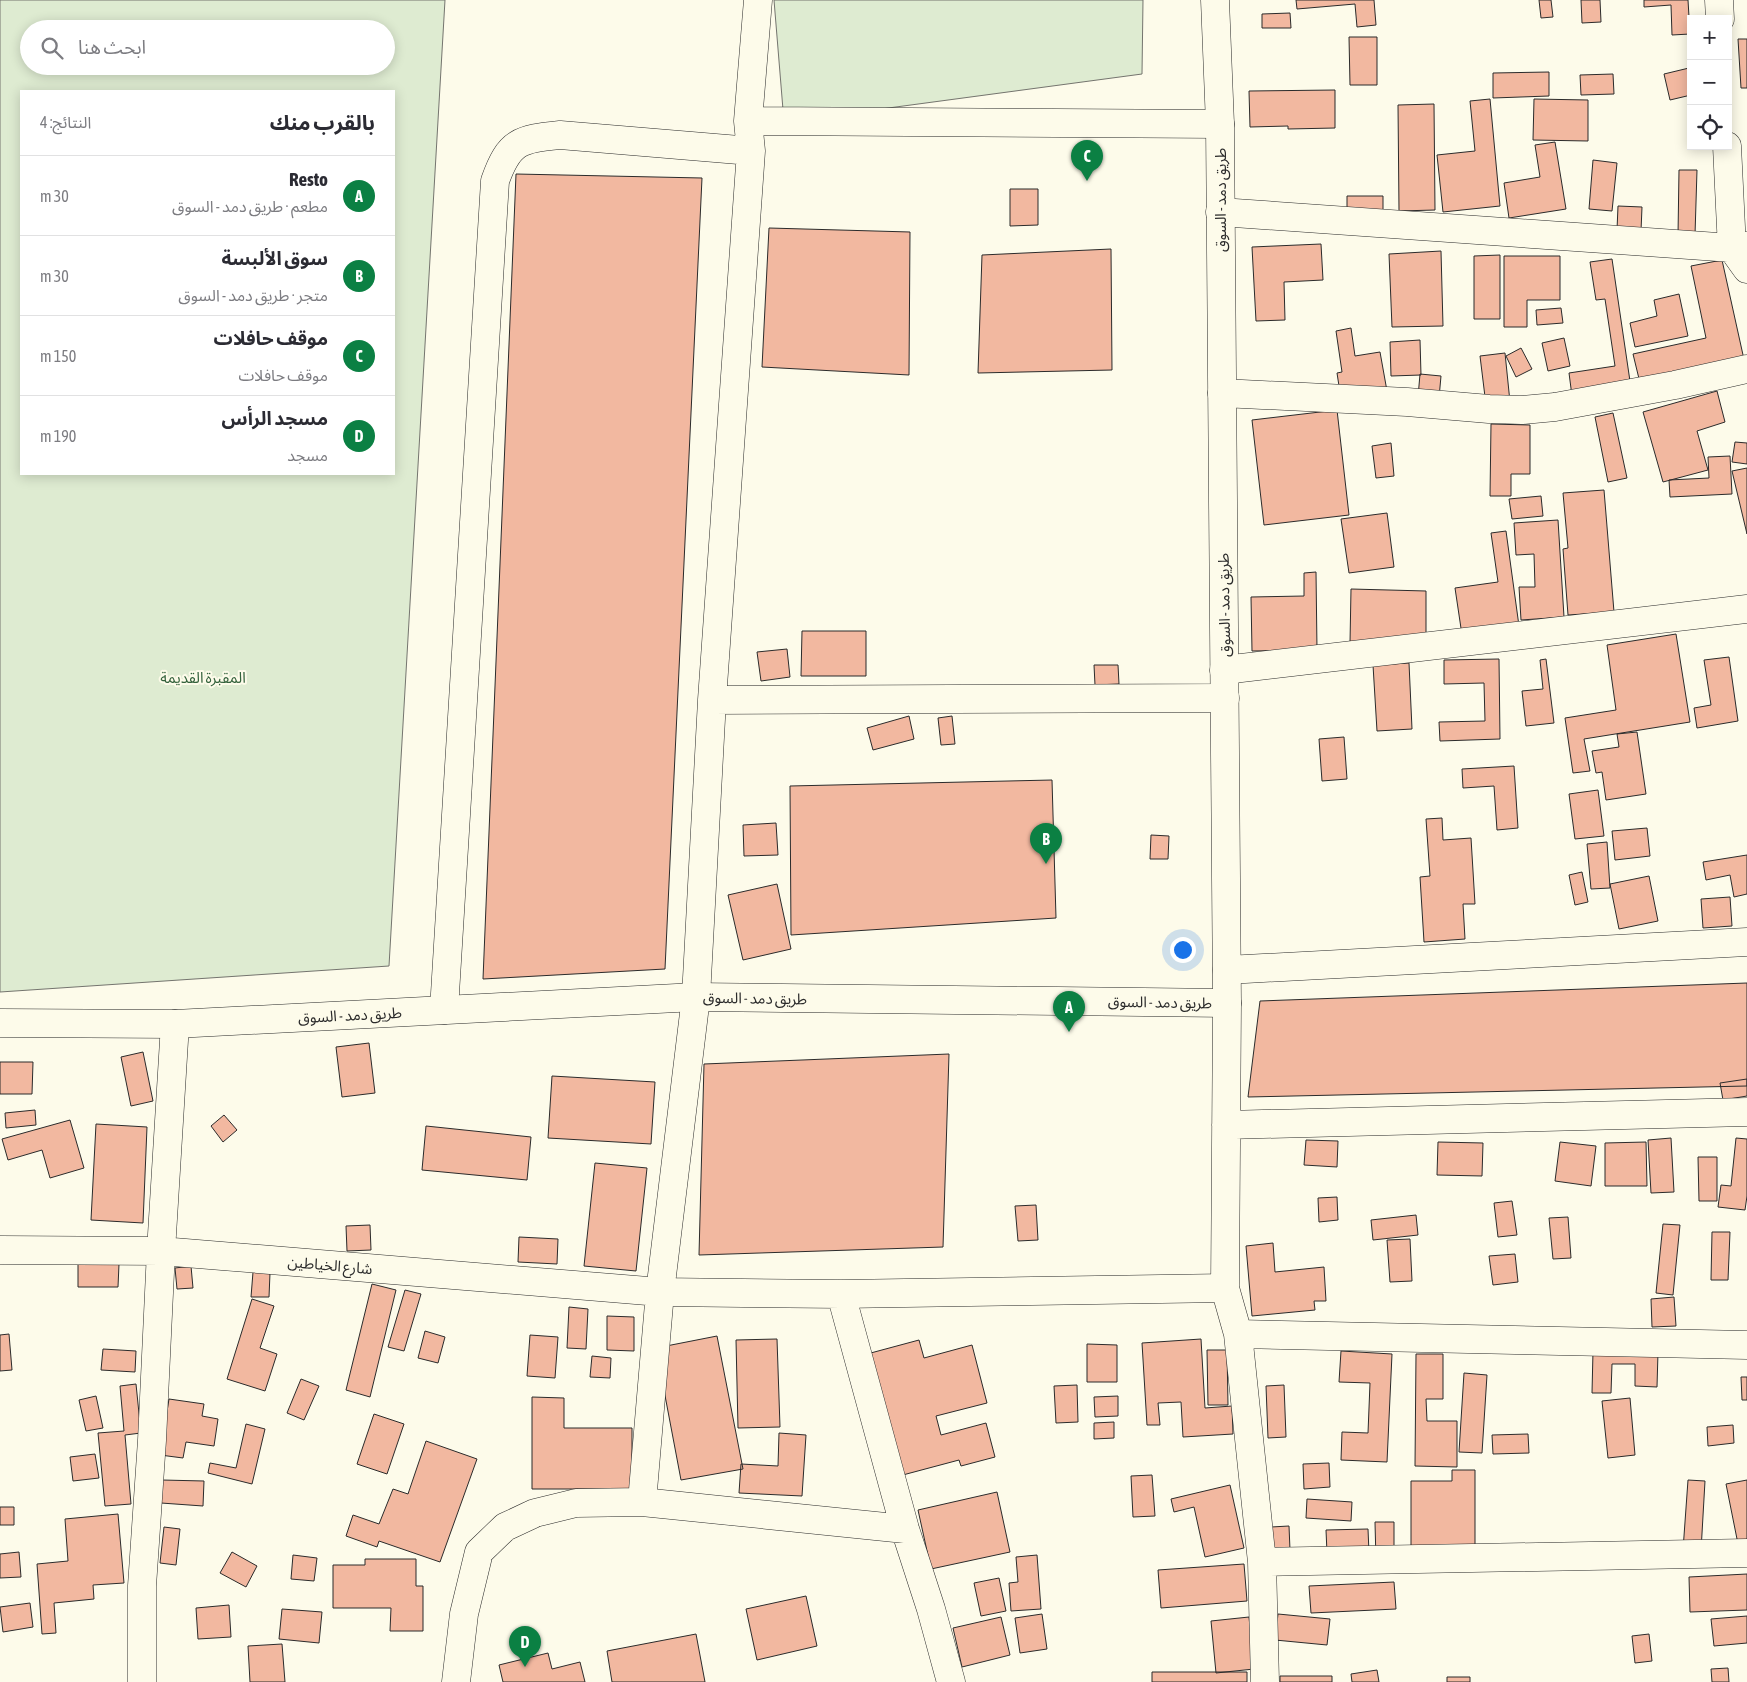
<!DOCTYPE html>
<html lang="ar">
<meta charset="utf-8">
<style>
:root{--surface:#fff;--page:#f2f2f3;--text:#2b2b33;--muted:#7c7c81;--line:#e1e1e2;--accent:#0b8043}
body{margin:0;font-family:"Asap Condensed","Noto Sans Arabic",sans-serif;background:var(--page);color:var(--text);direction:rtl}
.controls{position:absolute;right:15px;top:15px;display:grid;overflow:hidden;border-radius:0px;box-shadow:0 2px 12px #0003}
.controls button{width:45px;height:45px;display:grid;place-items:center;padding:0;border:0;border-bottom:1px solid var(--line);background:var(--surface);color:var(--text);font:25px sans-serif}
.you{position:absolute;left:1182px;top:949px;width:18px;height:18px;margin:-12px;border:4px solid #fff;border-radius:50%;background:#1a73e8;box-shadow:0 0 0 8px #1a73e833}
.badge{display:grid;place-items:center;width:32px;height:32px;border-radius:50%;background:var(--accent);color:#fff;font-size:16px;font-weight:700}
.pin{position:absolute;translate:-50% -41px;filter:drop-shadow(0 1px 2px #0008)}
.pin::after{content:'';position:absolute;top:26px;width:18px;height:15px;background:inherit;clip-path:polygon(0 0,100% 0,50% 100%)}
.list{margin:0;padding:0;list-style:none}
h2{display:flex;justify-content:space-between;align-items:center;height:65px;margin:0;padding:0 20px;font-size:21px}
h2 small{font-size:16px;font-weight:400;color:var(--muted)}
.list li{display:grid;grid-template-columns:32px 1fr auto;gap:15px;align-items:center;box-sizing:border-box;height:80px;padding:0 20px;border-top:1px solid var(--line)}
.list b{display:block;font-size:19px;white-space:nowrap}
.list p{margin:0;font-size:16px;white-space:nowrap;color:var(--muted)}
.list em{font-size:16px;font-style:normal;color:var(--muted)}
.icon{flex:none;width:28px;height:28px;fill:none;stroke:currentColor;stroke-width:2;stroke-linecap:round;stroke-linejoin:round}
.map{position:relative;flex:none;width:1747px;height:1682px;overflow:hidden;direction:ltr}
.search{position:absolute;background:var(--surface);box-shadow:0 2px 12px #0003;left:20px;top:20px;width:375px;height:55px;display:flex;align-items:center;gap:12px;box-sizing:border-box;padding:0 18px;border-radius:28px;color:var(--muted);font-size:19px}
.panel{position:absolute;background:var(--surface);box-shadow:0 2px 12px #0003;left:20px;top:90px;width:375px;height:385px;border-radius:0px;direction:rtl}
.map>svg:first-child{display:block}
</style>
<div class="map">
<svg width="1747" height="1682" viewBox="0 0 1747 1682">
<rect width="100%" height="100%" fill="#fdfbea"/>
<path fill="#deebd1" stroke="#74746e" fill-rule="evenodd" d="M 0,0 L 445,0 L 389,966 L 0,992 ZM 29,29 L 386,29 L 386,66 L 29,66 ZM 21,91 L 394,91 L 394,474 L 21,474 Z
M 774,0 L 1143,0 L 1142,74 L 784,122 Z"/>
<path fill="#f2b8a0" stroke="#2b2b2b" d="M 1296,0 L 1374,0 L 1376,25 L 1357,27 L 1355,4 L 1297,9 Z
M 1539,0 L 1551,0 L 1553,17 L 1541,18 Z
M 1581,0 L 1600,0 L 1601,22 L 1582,23 Z
M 1644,0 L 1688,0 L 1690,34 L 1672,35 L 1671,5 L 1644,7 Z
M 1290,13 L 1291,28 L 1262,28 L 1262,14 Z
M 1349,37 L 1377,37 L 1377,85 L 1350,85 Z
M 1738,39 L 1747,39 L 1747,88 L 1741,88 Z
M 1689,68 L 1691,78 L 1691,95 L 1670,100 L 1664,74 Z
M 1549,72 L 1549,96 L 1493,98 L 1493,73 Z
M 1613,74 L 1614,94 L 1581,95 L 1580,75 Z
M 1335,90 L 1335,128 L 1288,129 L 1288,126 L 1250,127 L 1249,91 Z
M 1490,99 L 1500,206 L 1443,212 L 1437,155 L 1475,151 L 1470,101 Z
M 1534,99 L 1588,100 L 1588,141 L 1533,140 Z
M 1434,104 L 1435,210 L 1399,211 L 1398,105 Z
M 1555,142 L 1566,209 L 1509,218 L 1504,183 L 1540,177 L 1535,145 Z
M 1593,160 L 1617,163 L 1612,211 L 1589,209 Z
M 1679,170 L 1697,170 L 1695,235 L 1678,235 Z
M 516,174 L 702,178 L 665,969 L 483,979 Z
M 1010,189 L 1038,189 L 1038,225 L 1010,226 Z
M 1347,196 L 1383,196 L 1383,220 L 1347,220 Z
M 1618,206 L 1642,207 L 1641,231 L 1617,230 Z
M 769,228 L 910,232 L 909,375 L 762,367 Z
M 1321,244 L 1323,280 L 1284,282 L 1285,320 L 1256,321 L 1252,247 Z
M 1111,249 L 1112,370 L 978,373 L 982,255 Z
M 1441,251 L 1443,326 L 1392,327 L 1389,254 Z
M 1500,255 L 1500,319 L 1474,319 L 1474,256 Z
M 1504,256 L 1560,256 L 1560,300 L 1527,300 L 1527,327 L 1504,327 Z
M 1612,259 L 1631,388 L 1572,396 L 1569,373 L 1615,366 L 1605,299 L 1596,300 L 1590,262 Z
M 1722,260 L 1745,364 L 1641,387 L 1633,354 L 1706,338 L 1691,266 Z
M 1679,294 L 1688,336 L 1635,347 L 1630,323 L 1657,316 L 1654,300 Z
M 1561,308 L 1563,323 L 1537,325 L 1536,310 Z
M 1351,328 L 1355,356 L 1380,352 L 1387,391 L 1341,399 L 1337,373 L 1342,372 L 1336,331 Z
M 1564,338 L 1570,366 L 1548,371 L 1542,343 Z
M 1420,340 L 1421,375 L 1391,376 L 1390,342 Z
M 1521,348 L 1532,369 L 1516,377 L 1506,356 Z
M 1505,353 L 1510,402 L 1486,405 L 1480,356 Z
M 1420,374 L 1441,376 L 1439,398 L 1418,397 Z
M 1717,391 L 1725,422 L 1697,431 L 1708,470 L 1663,482 L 1643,412 Z
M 1337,410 L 1349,515 L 1264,525 L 1252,420 Z
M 1613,413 L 1627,478 L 1608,482 L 1595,417 Z
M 1491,424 L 1530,425 L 1530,474 L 1511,474 L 1511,496 L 1490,496 Z
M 1735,442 L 1747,443 L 1747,464 L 1732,462 Z
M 1391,443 L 1394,476 L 1376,478 L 1372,446 Z
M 1730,456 L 1732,494 L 1670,497 L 1669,480 L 1709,478 L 1708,457 Z
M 1747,468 L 1747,534 L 1732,471 Z
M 1604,490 L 1614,612 L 1568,615 L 1563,549 L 1568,548 L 1563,493 Z
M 1541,496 L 1543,516 L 1512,519 L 1509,499 Z
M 1387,513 L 1394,567 L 1349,573 L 1341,519 Z
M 1558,520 L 1564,617 L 1521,620 L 1519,587 L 1535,587 L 1534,554 L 1516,555 L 1514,523 Z
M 1506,531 L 1519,626 L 1462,635 L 1455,588 L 1498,582 L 1491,533 Z
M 1316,572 L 1317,650 L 1252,651 L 1251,597 L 1304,596 L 1304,573 Z
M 1351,589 L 1426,591 L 1426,643 L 1350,643 Z
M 802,631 L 866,631 L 866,676 L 801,676 Z
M 1676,634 L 1690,722 L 1584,739 L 1590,771 L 1573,773 L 1565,718 L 1616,710 L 1607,645 Z
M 787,649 L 790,677 L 761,681 L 757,652 Z
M 1729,657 L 1738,721 L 1697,728 L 1694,708 L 1711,705 L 1704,660 Z
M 1499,659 L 1500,739 L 1440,741 L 1439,722 L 1485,721 L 1484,683 L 1444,684 L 1444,660 Z
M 1546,659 L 1554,723 L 1526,726 L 1522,691 L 1543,689 L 1540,660 Z
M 1409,663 L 1412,729 L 1377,731 L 1373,665 Z
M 1094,665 L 1118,665 L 1119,684 L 1095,685 Z
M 909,716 L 914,739 L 873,750 L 867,728 Z
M 952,716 L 955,744 L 941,745 L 938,718 Z
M 1637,732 L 1646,794 L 1606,800 L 1602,772 L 1596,773 L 1592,751 L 1619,747 L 1617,734 Z
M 1344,737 L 1347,779 L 1322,781 L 1319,739 Z
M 1514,766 L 1518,828 L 1497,830 L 1494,786 L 1463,788 L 1462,769 Z
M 1052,780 L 1056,918 L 791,935 L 790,786 Z
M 1598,790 L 1604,836 L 1575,839 L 1569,794 Z
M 1442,818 L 1443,840 L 1471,838 L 1475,904 L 1463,904 L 1465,939 L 1424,942 L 1420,877 L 1430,876 L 1426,819 Z
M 776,823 L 778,855 L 744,856 L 743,825 Z
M 1647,828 L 1650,856 L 1615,860 L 1612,831 Z
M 1151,835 L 1169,836 L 1168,859 L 1150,859 Z
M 1607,842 L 1610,888 L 1591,889 L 1587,844 Z
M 1747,855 L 1747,894 L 1734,897 L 1730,875 L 1706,880 L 1703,862 Z
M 1582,872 L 1588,902 L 1575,905 L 1569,875 Z
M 1649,876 L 1658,921 L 1619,929 L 1610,884 Z
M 777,884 L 791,949 L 743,960 L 728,895 Z
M 1730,897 L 1732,926 L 1703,928 L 1701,899 Z
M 1747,983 L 1747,1086 L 1248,1097 L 1260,1001 Z
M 369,1043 L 375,1093 L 342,1097 L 336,1047 Z
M 143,1052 L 153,1101 L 131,1106 L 121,1057 Z
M 949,1054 L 943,1247 L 699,1255 L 704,1064 Z
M 0,1062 L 33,1062 L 32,1094 L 0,1094 Z
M 552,1076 L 655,1082 L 651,1144 L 548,1138 Z
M 1747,1079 L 1747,1096 L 1723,1100 L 1720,1083 Z
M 35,1110 L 36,1125 L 6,1128 L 5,1113 Z
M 224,1115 L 237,1130 L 223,1142 L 211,1126 Z
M 70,1120 L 84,1168 L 50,1178 L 42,1150 L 8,1160 L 2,1139 Z
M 96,1124 L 147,1127 L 143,1223 L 91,1220 Z
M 426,1126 L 531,1137 L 527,1180 L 422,1170 Z
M 1671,1138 L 1674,1192 L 1651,1193 L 1648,1140 Z
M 1736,1138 L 1747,1139 L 1747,1196 L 1745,1210 L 1718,1207 L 1721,1185 L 1731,1186 Z
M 1306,1140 L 1338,1141 L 1337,1167 L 1304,1165 Z
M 1438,1142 L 1483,1143 L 1482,1176 L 1437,1175 Z
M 1560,1142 L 1596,1146 L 1591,1186 L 1555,1181 Z
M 1646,1142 L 1647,1186 L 1605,1186 L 1605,1143 Z
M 1698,1157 L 1717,1157 L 1717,1201 L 1699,1201 Z
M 595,1163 L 647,1168 L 636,1271 L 584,1266 Z
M 1337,1197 L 1338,1220 L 1319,1222 L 1318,1198 Z
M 1512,1201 L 1517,1235 L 1498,1237 L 1494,1203 Z
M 1036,1205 L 1038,1240 L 1018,1241 L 1015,1206 Z
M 1416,1215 L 1418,1235 L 1373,1240 L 1371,1220 Z
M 1568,1217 L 1571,1258 L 1553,1259 L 1549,1218 Z
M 1663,1224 L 1680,1225 L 1673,1295 L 1656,1293 Z
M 370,1225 L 371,1250 L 347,1251 L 346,1226 Z
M 1712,1232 L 1730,1232 L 1728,1280 L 1711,1280 Z
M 519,1237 L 558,1239 L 557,1264 L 518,1262 Z
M 1410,1239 L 1412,1281 L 1390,1282 L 1387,1240 Z
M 1273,1243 L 1275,1272 L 1324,1267 L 1326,1301 L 1314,1301 L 1315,1310 L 1252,1316 L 1246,1246 Z
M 1515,1254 L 1518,1282 L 1493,1285 L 1489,1256 Z
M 78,1264 L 119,1264 L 118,1287 L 78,1287 Z
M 191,1266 L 193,1288 L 177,1289 L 175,1268 Z
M 253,1272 L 270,1273 L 269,1297 L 251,1297 Z
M 372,1284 L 396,1290 L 370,1397 L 346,1390 Z
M 405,1290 L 421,1294 L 404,1351 L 388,1347 Z
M 1674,1297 L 1676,1326 L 1652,1327 L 1651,1299 Z
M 252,1299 L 274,1306 L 260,1348 L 277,1354 L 265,1391 L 227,1379 Z
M 569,1307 L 588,1309 L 586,1349 L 567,1348 Z
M 607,1316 L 634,1317 L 634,1351 L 607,1350 Z
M 425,1331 L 445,1337 L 438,1363 L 418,1358 Z
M 9,1334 L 12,1370 L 0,1371 L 0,1335 Z
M 530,1335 L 558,1337 L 555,1378 L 527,1376 Z
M 717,1336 L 743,1469 L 681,1480 L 656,1348 Z
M 777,1339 L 780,1427 L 738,1428 L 736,1340 Z
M 1201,1339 L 1205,1408 L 1232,1406 L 1233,1434 L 1183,1437 L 1181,1402 L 1158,1403 L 1160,1425 L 1147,1425 L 1142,1343 Z
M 919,1340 L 924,1358 L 972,1345 L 987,1403 L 936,1416 L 941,1435 L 986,1423 L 995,1457 L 961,1466 L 959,1460 L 899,1476 L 867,1354 Z
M 1087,1344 L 1117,1345 L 1117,1382 L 1087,1382 Z
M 103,1349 L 136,1351 L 135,1372 L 101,1370 Z
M 1207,1350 L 1227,1350 L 1228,1405 L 1208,1405 Z
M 1341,1351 L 1392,1354 L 1387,1462 L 1341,1460 L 1342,1432 L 1368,1433 L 1370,1383 L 1339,1382 Z
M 1593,1351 L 1658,1352 L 1657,1387 L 1635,1386 L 1635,1364 L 1612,1364 L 1611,1393 L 1592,1393 Z
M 1416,1354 L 1443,1354 L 1443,1399 L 1426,1399 L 1427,1421 L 1457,1421 L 1457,1467 L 1415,1466 Z
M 592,1356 L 611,1358 L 610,1378 L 590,1377 Z
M 1464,1373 L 1487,1375 L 1482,1453 L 1459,1452 Z
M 1741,1377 L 1747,1377 L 1747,1400 L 1742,1400 Z
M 301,1379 L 319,1386 L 304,1420 L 287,1413 Z
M 136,1384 L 141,1433 L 125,1435 L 131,1504 L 105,1506 L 98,1433 L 124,1431 L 120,1386 Z
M 1077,1385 L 1078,1422 L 1056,1423 L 1054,1386 Z
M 1284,1385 L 1286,1437 L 1268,1438 L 1266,1386 Z
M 96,1396 L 103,1428 L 86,1431 L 79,1400 Z
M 1118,1396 L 1118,1416 L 1095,1417 L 1094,1397 Z
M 532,1397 L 564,1398 L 564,1428 L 632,1428 L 632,1489 L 532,1489 Z
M 1630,1398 L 1635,1455 L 1608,1458 L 1602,1401 Z
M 169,1399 L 204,1404 L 202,1416 L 218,1419 L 214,1446 L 186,1442 L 183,1458 L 160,1455 Z
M 374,1414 L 404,1424 L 387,1474 L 357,1464 Z
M 1114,1422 L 1114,1438 L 1094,1439 L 1094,1423 Z
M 246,1424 L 265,1429 L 252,1484 L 208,1473 L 210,1463 L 236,1468 Z
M 1733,1425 L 1734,1443 L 1708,1446 L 1707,1427 Z
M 779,1433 L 806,1435 L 802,1496 L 739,1493 L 741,1464 L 778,1466 Z
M 1528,1434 L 1529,1453 L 1493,1454 L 1492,1435 Z
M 426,1441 L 477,1459 L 440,1562 L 379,1541 L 377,1547 L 346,1536 L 353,1515 L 379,1524 L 393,1489 L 408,1494 Z
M 95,1454 L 99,1478 L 73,1481 L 70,1457 Z
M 1329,1463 L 1330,1487 L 1304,1489 L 1303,1464 Z
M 1452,1470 L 1475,1470 L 1475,1553 L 1411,1553 L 1411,1481 L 1452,1481 Z
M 1152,1475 L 1155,1516 L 1133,1517 L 1131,1476 Z
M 162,1480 L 204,1481 L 203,1506 L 161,1503 Z
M 1688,1480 L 1705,1481 L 1701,1551 L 1683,1550 Z
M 1747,1480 L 1747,1548 L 1739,1549 L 1726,1484 Z
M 1230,1485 L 1244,1548 L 1205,1557 L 1194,1507 L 1174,1512 L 1171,1499 Z
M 997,1492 L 1010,1552 L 931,1569 L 918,1510 Z
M 1307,1499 L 1352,1502 L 1351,1521 L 1306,1518 Z
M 0,1507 L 14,1507 L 14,1525 L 0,1525 Z
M 118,1514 L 124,1583 L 93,1585 L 94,1599 L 54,1603 L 56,1633 L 42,1634 L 37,1564 L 68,1561 L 65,1519 Z
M 1375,1522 L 1394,1522 L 1394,1561 L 1376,1561 Z
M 1289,1526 L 1290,1550 L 1273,1552 L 1271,1527 Z
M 164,1527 L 180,1529 L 176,1565 L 160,1563 Z
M 1368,1529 L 1369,1553 L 1327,1553 L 1326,1530 Z
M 19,1552 L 21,1577 L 0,1578 L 0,1554 Z
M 232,1552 L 257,1566 L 246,1587 L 220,1573 Z
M 293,1555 L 317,1558 L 314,1581 L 291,1579 Z
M 1037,1555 L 1041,1609 L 1011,1611 L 1009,1583 L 1018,1582 L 1016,1557 Z
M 365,1559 L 416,1559 L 416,1586 L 423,1586 L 423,1631 L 390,1631 L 391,1608 L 333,1608 L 333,1565 L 365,1565 Z
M 1244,1564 L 1247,1601 L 1161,1608 L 1158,1570 Z
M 1747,1574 L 1747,1610 L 1690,1612 L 1689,1577 Z
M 999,1578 L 1006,1611 L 981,1616 L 974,1583 Z
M 1394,1582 L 1396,1609 L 1311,1613 L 1309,1586 Z
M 806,1596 L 817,1646 L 757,1660 L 746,1609 Z
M 30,1603 L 33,1627 L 3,1632 L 0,1607 Z
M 229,1605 L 231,1637 L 198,1639 L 196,1608 Z
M 282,1609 L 322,1612 L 319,1643 L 279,1639 Z
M 1042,1614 L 1047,1649 L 1020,1653 L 1015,1618 Z
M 1278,1614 L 1330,1619 L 1327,1645 L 1275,1640 Z
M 1747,1616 L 1747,1643 L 1714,1646 L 1711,1619 Z
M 1001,1617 L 1010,1655 L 962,1667 L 953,1628 Z
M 1249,1617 L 1254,1669 L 1216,1673 L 1211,1621 Z
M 696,1634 L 705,1682 L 612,1682 L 607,1651 Z
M 1649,1634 L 1652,1661 L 1635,1663 L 1632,1636 Z
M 282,1644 L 285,1682 L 250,1682 L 248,1646 Z
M 548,1653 L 552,1669 L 580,1662 L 585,1682 L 503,1682 L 499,1665 Z
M 1728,1668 L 1729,1682 L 1712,1682 L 1711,1669 Z
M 1377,1670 L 1379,1682 L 1352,1682 L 1351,1674 Z
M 1152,1672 L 1247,1672 L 1247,1682 L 1152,1682 Z
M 1280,1676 L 1332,1676 L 1332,1682 L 1280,1682 Z
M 1447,1677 L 1470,1677 L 1470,1682 L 1447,1682 Z"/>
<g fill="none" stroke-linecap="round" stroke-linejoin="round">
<g stroke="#2b2b2b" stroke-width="29">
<path id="street" d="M 1719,0 L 1720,19
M 748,121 L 1220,124
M 1727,146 L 1732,248 L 1747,269
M 1220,212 L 1732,248 L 1747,246
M 1222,393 L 1407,402 L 1489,409 L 1522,410 L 1555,407 L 1675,385 L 1747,369
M 1224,670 L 1747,609
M 712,700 L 751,151 L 748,121 L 758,0
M 1227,970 L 1747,942
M 1227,1003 L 1225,1288 L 1238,1334 L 1262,1562 L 1265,1682
M 444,1010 L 495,181 C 509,141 520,139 560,135 L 751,151
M 1226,1125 L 1747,1112
M 0,1250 L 161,1251 L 660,1292 L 841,1294 L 1225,1288
M 841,1294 L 905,1529 L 931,1609 L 951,1682
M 1238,1334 L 1747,1345
M 642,1502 L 660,1292 L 696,997 L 712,700 L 1225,698
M 1262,1562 L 1747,1553
M 142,1682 L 142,1586 L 152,1440 L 161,1251 L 175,1024
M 456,1682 L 464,1614 L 479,1552 L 505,1527 L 535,1513 L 576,1503 L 642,1502 L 905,1529"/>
</g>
<g stroke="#2b2b2b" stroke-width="29">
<path id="secondary" d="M 0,1023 L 175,1024 L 696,997 L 1227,1003 L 1220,124 L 1215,0"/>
</g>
<use href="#street" stroke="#fdfbea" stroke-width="28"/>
<use href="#secondary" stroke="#fdfbea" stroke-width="28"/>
</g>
<g text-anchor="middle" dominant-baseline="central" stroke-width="4" stroke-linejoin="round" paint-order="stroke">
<g font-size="15" fill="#2b2b2b" stroke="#fdfbea">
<text transform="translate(1220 200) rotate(-90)">طريق دمد - السوق</text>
<text transform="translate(1224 605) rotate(-91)">طريق دمد - السوق</text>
<text transform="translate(755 998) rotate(1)">طريق دمد - السوق</text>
<text transform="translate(1160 1002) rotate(1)">طريق دمد - السوق</text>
<text transform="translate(350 1015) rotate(-3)">طريق دمد - السوق</text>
<text transform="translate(330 1265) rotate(5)">شارع الخياطين</text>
</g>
<g font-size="15" fill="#34623c" stroke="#fdfbea">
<text x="203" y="677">المقبرة القديمة</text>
</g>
</g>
</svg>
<div class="controls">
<button>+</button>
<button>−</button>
<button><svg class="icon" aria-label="locate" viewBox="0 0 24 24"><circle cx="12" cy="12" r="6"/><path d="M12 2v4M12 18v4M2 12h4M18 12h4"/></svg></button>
</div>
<div class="you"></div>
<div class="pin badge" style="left:1069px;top:1032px">A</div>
<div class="pin badge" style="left:1046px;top:864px">B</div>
<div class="pin badge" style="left:1087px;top:181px">C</div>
<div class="pin badge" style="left:525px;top:1667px">D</div>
<div class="search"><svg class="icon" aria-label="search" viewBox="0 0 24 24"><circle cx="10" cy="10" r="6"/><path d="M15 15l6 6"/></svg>ابحث هنا</div>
<section class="panel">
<h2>بالقرب منك<small>النتائج: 4</small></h2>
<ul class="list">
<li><span class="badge">A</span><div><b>Resto</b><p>مطعم · طريق دمد - السوق</p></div><em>30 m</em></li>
<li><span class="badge">B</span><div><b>سوق الألبسة</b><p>متجر · طريق دمد - السوق</p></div><em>30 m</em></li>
<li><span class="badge">C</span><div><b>موقف حافلات</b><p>موقف حافلات</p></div><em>150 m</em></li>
<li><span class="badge">D</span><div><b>مسجد الرأس</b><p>مسجد</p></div><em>190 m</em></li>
</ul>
</section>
</div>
